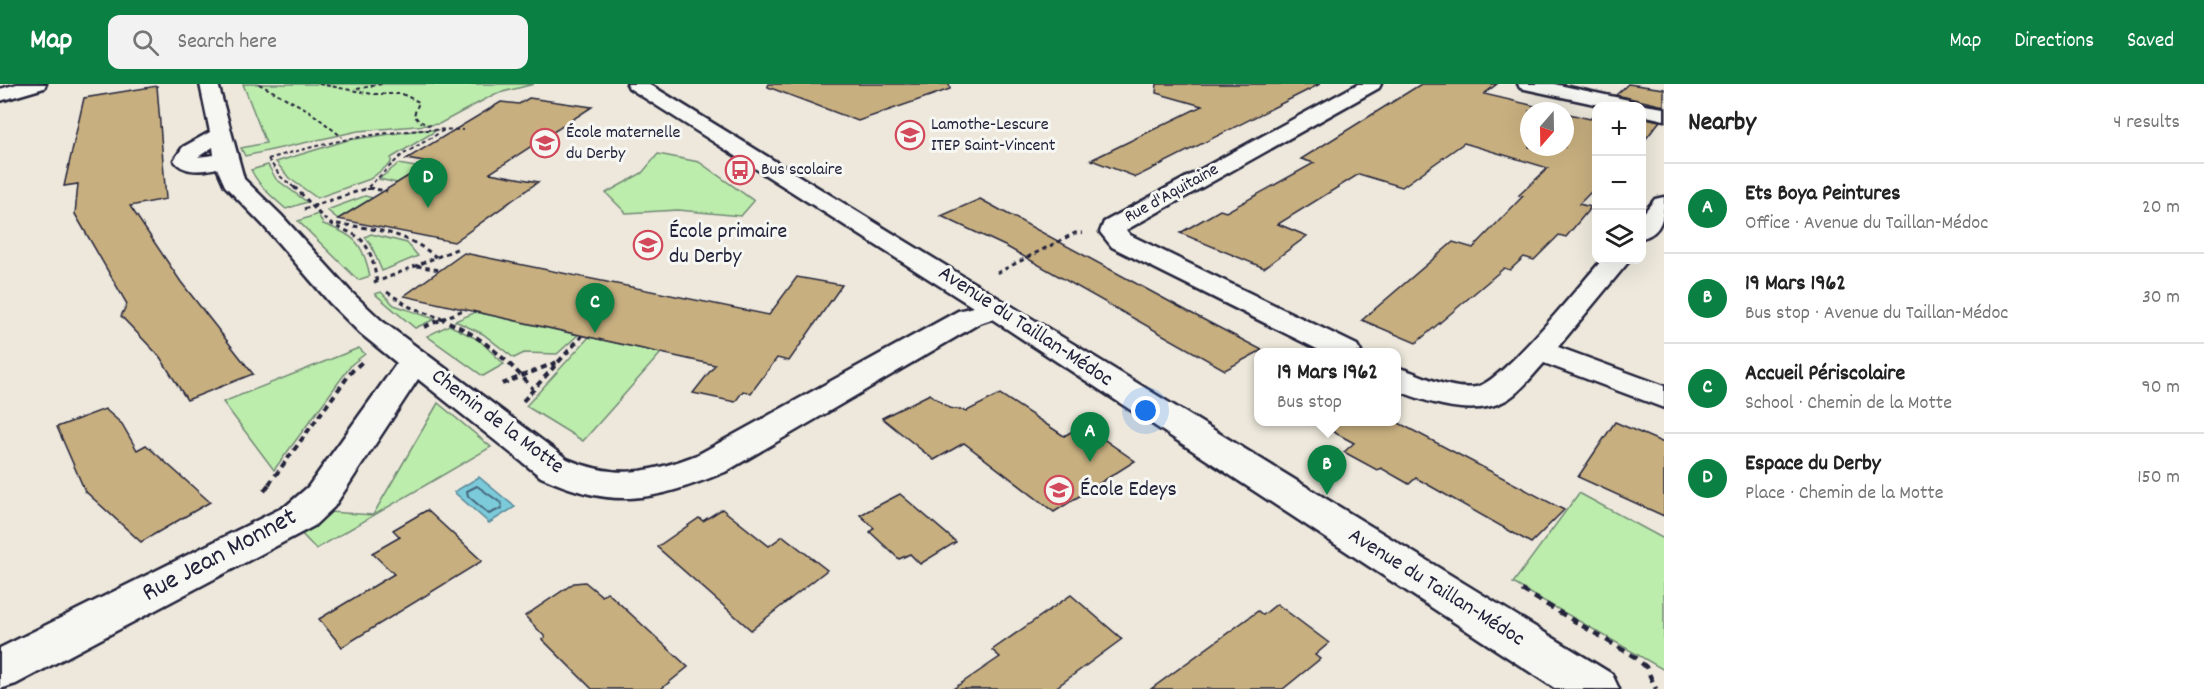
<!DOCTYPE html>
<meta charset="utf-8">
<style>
:root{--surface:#fff;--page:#f2f2f2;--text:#222;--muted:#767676;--line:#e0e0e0;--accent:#0b8043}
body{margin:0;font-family:Dekko,sans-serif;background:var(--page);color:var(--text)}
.controls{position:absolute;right:18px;top:18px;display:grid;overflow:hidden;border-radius:12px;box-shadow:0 6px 24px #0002}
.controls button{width:54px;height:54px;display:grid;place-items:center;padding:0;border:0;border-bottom:2px solid var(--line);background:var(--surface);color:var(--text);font:30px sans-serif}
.compass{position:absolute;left:1520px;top:18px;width:54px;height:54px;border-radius:50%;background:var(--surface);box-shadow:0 6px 24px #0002;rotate:200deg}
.you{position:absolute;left:1146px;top:327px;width:21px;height:21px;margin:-15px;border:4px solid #fff;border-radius:50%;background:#1a73e8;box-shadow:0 0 0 9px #1a73e833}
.badge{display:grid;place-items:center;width:39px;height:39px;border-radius:50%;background:var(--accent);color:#fff;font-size:20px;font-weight:700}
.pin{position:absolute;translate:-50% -50px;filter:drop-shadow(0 2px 3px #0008)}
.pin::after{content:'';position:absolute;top:32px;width:21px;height:18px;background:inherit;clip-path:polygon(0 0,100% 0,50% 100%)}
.popup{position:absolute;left:1254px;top:264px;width:147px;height:78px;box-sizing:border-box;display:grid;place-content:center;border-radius:12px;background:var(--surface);filter:drop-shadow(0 2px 4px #0005);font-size:20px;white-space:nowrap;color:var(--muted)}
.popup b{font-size:22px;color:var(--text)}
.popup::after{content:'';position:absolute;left:50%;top:100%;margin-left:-12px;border:12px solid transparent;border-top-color:var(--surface)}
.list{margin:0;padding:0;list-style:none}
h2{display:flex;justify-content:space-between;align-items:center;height:78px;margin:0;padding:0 24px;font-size:26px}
h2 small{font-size:20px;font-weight:400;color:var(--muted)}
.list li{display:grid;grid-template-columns:39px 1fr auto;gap:18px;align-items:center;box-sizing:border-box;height:90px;padding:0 24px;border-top:2px solid var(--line)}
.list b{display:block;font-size:22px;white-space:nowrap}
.list p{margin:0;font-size:20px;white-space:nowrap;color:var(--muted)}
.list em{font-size:20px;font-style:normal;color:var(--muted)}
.icon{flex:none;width:33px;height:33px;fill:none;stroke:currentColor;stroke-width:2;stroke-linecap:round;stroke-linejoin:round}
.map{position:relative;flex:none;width:1664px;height:605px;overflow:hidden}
header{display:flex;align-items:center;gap:36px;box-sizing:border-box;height:84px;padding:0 30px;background:var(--accent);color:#fff}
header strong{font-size:28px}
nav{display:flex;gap:33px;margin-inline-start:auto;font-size:21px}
.search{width:420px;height:54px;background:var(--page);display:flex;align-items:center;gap:15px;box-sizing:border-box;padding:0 21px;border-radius:12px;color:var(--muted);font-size:22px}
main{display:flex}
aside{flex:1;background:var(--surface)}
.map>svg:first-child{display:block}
</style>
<header>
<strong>Map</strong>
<div class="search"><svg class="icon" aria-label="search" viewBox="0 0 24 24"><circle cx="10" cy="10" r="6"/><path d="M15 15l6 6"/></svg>Search here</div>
<nav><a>Map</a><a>Directions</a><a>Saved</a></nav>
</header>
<main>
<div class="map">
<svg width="1664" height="605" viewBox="0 0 1664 605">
<rect width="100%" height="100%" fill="#ede8db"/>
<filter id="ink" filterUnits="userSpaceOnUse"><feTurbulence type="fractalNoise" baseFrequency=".0167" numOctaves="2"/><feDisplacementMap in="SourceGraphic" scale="12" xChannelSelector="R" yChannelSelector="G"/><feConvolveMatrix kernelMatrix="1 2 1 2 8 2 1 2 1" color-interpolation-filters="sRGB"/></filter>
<g filter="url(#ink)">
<path fill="#bdedac" stroke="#708874" stroke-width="1.5" d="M 243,0 L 534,0 L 495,10 L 439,40 L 358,47 L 245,72 L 241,64 L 266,59 Z
M 420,46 L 437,46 L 391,74 L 391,79 L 370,95 L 317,114 L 289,94 L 276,78 L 348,56 Z
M 658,70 L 699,78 L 754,117 L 741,132 L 678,126 L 626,129 L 606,109 L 642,89 Z
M 398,80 L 421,84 L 397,99 L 379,95 Z
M 268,81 L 276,95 L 307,118 L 286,125 C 272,113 260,103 251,86 Z
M 365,112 L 373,114 L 338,135 L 327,126 Z
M 318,130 L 323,140 C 355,151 363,159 370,192 L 358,196 L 298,137 Z
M 371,150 L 407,159 L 418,172 L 382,187 L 371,161 L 365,153 Z
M 381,208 L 394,221 L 435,235 L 415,244 L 375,210 Z
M 476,228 L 578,251 L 557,270 L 524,269 L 514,274 L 483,250 L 455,237 Z
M 449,241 L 479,256 L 504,280 L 483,292 L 427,252 Z
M 589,253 L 661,269 L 583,357 L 526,322 Z
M 359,264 L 365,270 L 352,280 L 274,386 L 223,318 Z
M 438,319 L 491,363 L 316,465 L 297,445 L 329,428 L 373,431 Z
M 1579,409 L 1664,455 L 1664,586 L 1513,499 Z"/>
<path fill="#7ccbda" stroke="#58879a" stroke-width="1.5" d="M 479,393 L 515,423 L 489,439 L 454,408 Z"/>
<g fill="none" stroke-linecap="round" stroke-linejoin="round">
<path stroke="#46667b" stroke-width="2" d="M 477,402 L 501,419 L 502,424 L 489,430 L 468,412 L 467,407 Z"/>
</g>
<path fill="#c7af7f" stroke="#22223b" stroke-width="1.5" d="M 768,0 L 949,0 L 950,5 L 858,37 L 768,3 Z
M 1157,0 L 1320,0 L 1136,93 L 1091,76 L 1202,22 L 1156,9 Z
M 1421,0 L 1497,0 L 1484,10 L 1556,27 L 1529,27 L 1529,63 L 1565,63 L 1565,29 L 1590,35 L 1596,29 L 1596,103 L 1579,120 L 1591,123 L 1566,153 L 1559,151 L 1534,176 L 1524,173 L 1510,186 L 1504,184 L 1416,259 L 1362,236 L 1453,158 L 1473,164 L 1523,112 L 1519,111 L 1548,84 L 1464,59 L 1402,103 L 1359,90 L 1278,140 L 1307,152 L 1264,184 L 1180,149 L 1220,126 L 1226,128 L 1314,79 L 1301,75 Z
M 1628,0 L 1664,5 L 1664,22 L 1616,11 Z
M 157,2 L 166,115 L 130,122 L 181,198 L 253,290 L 187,316 L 160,273 L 121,232 L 127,220 L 75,130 L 78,100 L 64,102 L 84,14 Z
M 529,14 L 592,23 L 490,89 L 538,98 L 454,158 L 338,135 L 430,79 L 406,75 L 501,18 L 519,20 Z
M 1641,33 L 1660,37 L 1641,61 Z
M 980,115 L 1187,227 L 1262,266 L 1225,286 L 1007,163 L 941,132 Z
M 464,169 L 769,231 L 797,193 L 842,201 L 789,277 L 777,274 L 751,309 L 743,307 L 735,318 L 693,309 L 715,281 L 404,212 Z
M 930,310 L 949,324 L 967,327 L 1000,310 L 1064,352 L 1083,341 L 1135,377 L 1054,428 L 964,359 L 934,376 L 882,334 Z
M 105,325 L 122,340 L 137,366 L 146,361 L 210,418 L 141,458 L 85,407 L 57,343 Z
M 1315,338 L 1397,338 L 1564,426 L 1531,459 L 1416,394 L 1409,400 L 1381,384 L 1377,386 L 1344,368 L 1354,359 Z
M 1615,338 L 1664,359 L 1664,432 L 1578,393 Z
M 900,410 L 956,458 L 920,480 L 910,470 L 899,475 L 870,448 L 874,444 L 860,431 Z
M 722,425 L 769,462 L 783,452 L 827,486 L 751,546 L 657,463 L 699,434 L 703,437 Z
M 427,426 L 482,477 L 342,563 L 319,535 L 394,490 L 372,469 L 400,453 L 393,446 Z
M 585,498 L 602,512 L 607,508 L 688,583 L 661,605 L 592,605 L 542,555 L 545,553 L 525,532 L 574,499 Z
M 1071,511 L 1122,555 L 1054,605 L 953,605 L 1000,573 L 992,566 Z
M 1277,520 L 1329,559 L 1315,571 L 1320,575 L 1283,605 L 1151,605 L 1258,527 L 1263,531 Z"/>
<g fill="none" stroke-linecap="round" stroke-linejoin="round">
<g stroke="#22223b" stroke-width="5">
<path id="minor" d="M 17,0 L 46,0 L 44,4 L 0,17 L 0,5 Z
M 200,0 L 218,0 L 244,95 L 281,131 L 350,207 L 382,237 L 567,375 C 617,396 650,389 699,370 L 958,227 L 973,223 L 629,4 L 627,0 L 649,0 L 1612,590 L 1619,605 L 1556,605 L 992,235 L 980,239 L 725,388 C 653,417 614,426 541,393 L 418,295 L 334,423 L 314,442 L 16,600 L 0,605 L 0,564 L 286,422 L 308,403 L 397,279 L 360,249 L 330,219 L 263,141 L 225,102 L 217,84 C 203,87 183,90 174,76 L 183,63 L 210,48 ZM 213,63 L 214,71 L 198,73 Z
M 1358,0 L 1381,0 L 1379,4 L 1126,146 L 1130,151 L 1357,261 L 1361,268 L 1323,268 L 1112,163 L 1100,148 L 1104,138 Z
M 1518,0 L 1554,0 L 1629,16 L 1638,20 L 1664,24 L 1664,36 L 1642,31 L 1642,22 L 1604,22 L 1520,4 Z
M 1664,113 C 1664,131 1663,149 1642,154 L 1642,131 L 1655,115 Z
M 1602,176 L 1630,176 L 1558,263 L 1664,302 L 1664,324 L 1544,279 C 1533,291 1522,306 1508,315 C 1474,335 1429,319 1396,306 L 1396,283 C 1422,290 1448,307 1476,303 C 1502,299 1581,199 1602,176 Z"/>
</g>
<path stroke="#22223b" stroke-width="2" stroke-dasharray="4 3" stroke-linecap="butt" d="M 259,0 L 308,26 L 342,53
M 319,0 L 372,10 L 402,10 L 419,18 L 414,31 L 419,37 L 431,42
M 357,5 L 382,0
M 268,75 L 281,93 L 296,105
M 268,75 C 333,56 396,43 464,46
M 368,103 L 402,71 L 446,45
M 366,105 L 373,105"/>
<path stroke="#22223b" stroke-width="3" stroke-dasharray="4.5 4" stroke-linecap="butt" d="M 294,103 C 307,114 319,132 331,140 C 338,144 346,146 353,150 C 371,159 374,181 377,199
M 304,125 L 368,104 L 387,107
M 337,140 C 373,144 407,149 436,173
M 417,182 L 439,186
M 997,189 L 1075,149 L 1082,149
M 374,199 L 459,164
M 387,208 L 410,223 L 443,235
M 442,235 L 466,225"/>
<path stroke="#22223b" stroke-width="4" stroke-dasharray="6 4.5" stroke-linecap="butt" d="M 439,234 C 478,249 506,274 533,305
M 424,243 L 445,234
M 502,300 L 557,278
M 523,317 L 582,252
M 269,400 L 352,287 L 363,277"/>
<path stroke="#22223b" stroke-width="4.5" stroke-dasharray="8 6" stroke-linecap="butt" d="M 264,407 L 271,398
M 1522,506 L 1635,573 L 1646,583 L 1656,605"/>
<use href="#minor" fill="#f6f6f2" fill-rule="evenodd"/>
</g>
</g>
<defs>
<g id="school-ring" transform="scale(1.5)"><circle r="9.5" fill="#f6f6f2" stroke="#d1495b" stroke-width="1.5"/><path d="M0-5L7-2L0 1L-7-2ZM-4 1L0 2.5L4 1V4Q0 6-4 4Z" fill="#d1495b"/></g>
<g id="bus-ring" transform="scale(1.5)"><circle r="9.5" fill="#f6f6f2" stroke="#d1495b" stroke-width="1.5"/><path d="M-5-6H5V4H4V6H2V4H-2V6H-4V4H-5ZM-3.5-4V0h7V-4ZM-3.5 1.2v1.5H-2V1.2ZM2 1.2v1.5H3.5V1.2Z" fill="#d1495b"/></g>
</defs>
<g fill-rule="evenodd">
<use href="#school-ring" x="910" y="51"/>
<use href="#school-ring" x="545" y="59"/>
<use href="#bus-ring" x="740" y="86"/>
<use href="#school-ring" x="648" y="161"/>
<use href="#school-ring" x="1059" y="406"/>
</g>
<g text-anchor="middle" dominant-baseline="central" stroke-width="6" stroke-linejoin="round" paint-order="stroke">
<g font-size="18" fill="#22223b" stroke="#f6f6f2" text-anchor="start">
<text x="931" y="41">Lamothe-Lescure<tspan x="931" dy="21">ITEP Saint-Vincent</tspan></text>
<text x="566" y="49">École maternelle<tspan x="566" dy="21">du Derby</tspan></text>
<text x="761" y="86">Bus scolaire</text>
</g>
<g font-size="18" fill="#22223b" stroke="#f6f6f2">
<text transform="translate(1172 110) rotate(-29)">Rue d'Aquitaine</text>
</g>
<g font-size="22" fill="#22223b" stroke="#f6f6f2" text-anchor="start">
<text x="669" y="148">École primaire<tspan x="669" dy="25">du Derby</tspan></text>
<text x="1080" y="406">École Edeys</text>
</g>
<g font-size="22" fill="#22223b" stroke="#f6f6f2">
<text transform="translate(1025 243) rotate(33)">Avenue du Taillan-Médoc</text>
<text transform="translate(497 338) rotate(37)">Chemin de la Motte</text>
<text transform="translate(1436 504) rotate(32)">Avenue du Taillan-Médoc</text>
</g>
<g font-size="27" fill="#22223b" stroke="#f6f6f2">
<text transform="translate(220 472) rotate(-28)">Rue Jean Monnet</text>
</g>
</g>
</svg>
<div class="controls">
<button>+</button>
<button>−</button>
<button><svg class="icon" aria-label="layers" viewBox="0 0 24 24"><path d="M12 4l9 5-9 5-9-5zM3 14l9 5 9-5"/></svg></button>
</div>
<svg class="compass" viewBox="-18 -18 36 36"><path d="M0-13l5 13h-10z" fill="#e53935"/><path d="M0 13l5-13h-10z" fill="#767676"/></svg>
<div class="you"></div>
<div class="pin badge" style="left:1090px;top:378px">A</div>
<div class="pin badge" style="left:1327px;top:411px">B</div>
<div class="popup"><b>19 Mars 1962</b>Bus stop</div>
<div class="pin badge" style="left:595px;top:249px">C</div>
<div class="pin badge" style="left:428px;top:124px">D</div>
</div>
<aside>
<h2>Nearby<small>4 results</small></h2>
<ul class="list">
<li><span class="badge">A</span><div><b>Ets Boya Peintures</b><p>Office · Avenue du Taillan-Médoc</p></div><em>20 m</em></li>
<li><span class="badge">B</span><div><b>19 Mars 1962</b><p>Bus stop · Avenue du Taillan-Médoc</p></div><em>30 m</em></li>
<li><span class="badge">C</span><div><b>Accueil Périscolaire</b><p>School · Chemin de la Motte</p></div><em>90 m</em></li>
<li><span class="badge">D</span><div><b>Espace du Derby</b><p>Place · Chemin de la Motte</p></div><em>150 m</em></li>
</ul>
</aside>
</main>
